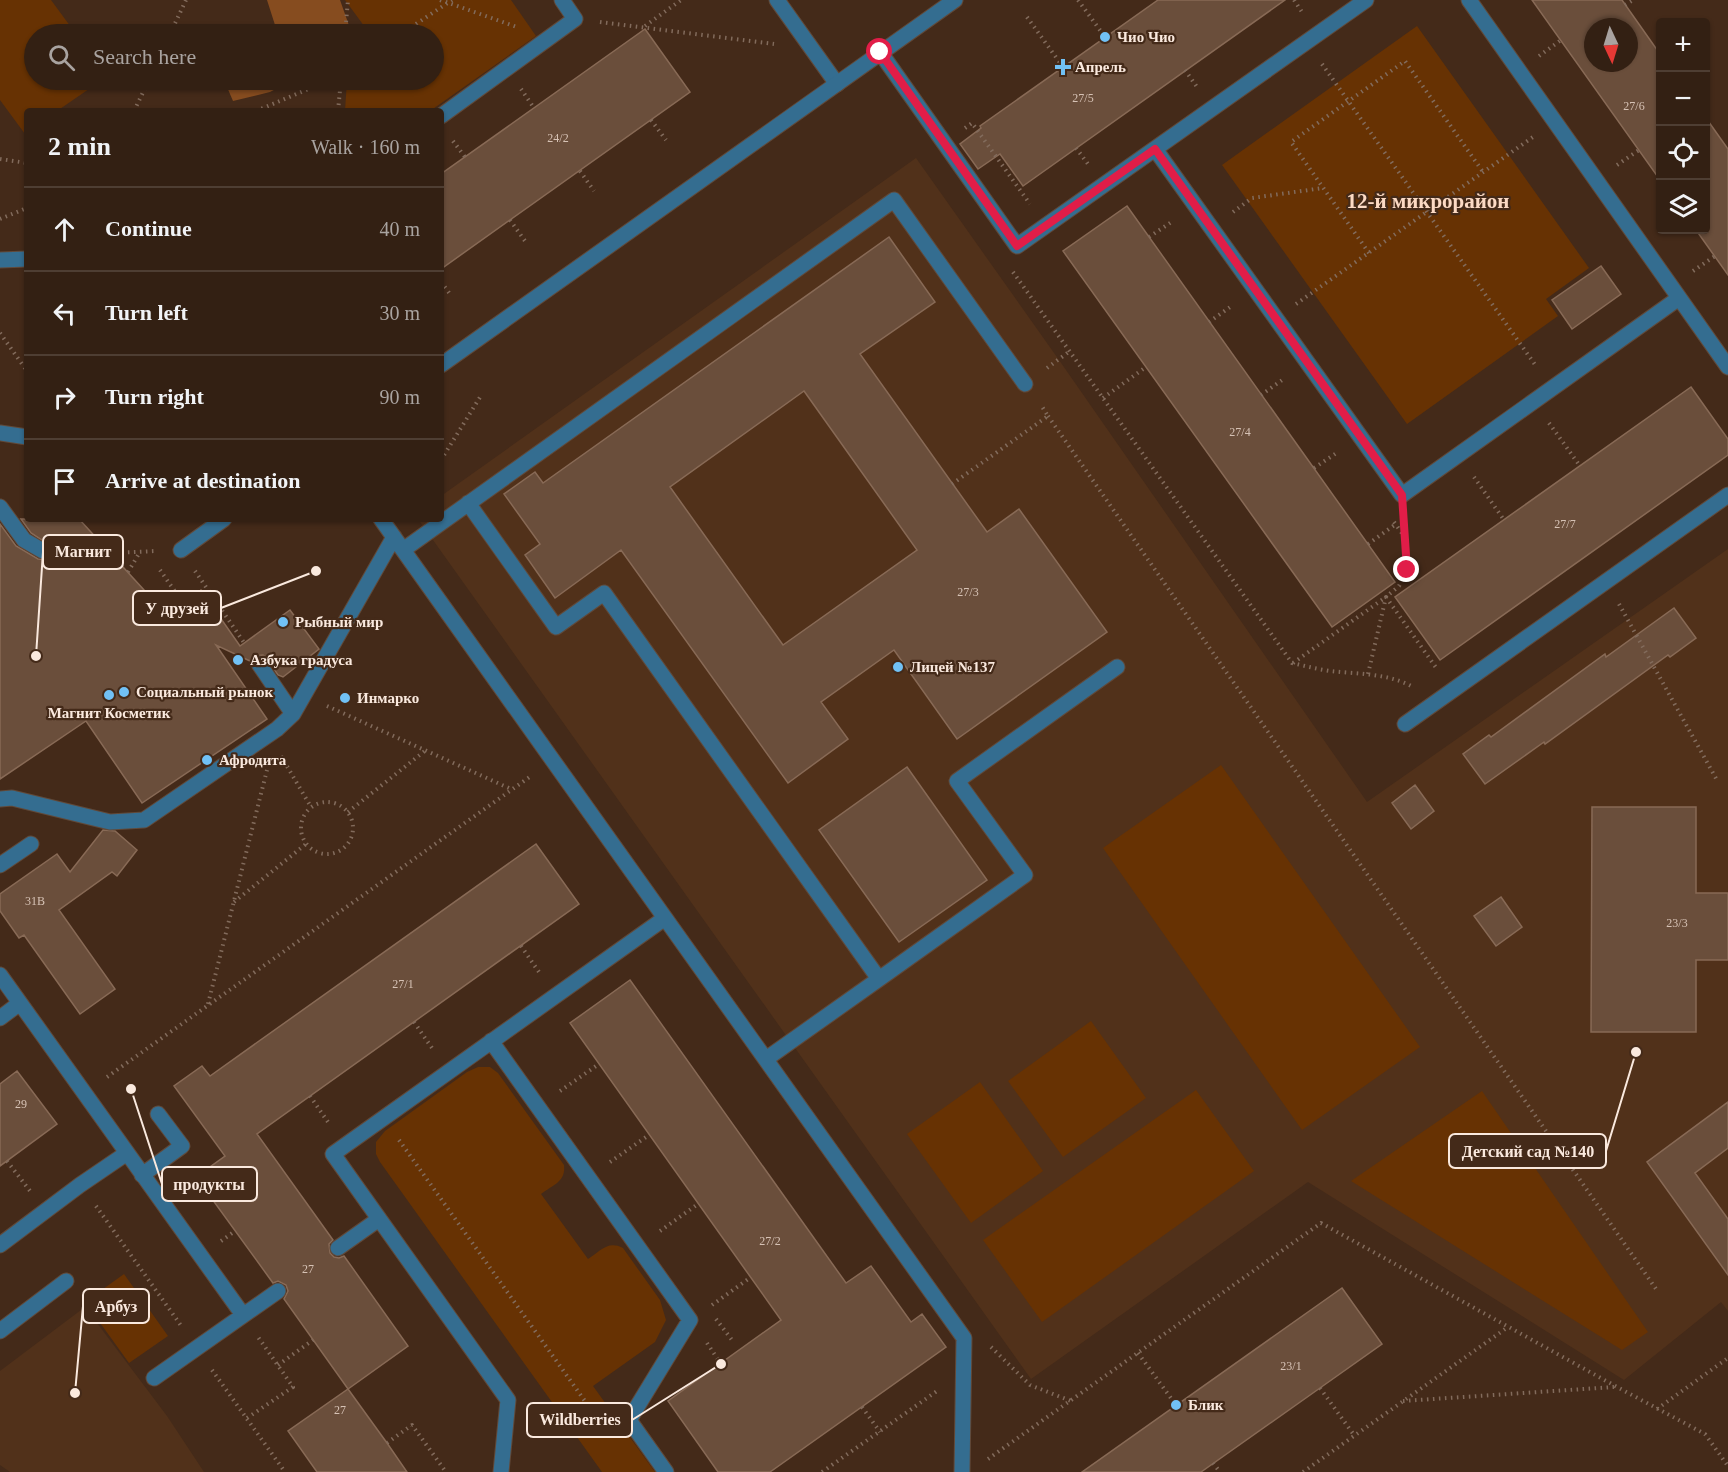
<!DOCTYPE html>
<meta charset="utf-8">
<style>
:root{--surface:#332013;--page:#3e2d21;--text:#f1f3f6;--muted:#a9a3a0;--line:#4e3e33}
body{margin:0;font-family:Georgia,serif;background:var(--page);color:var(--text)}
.controls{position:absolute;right:18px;top:18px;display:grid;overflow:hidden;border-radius:6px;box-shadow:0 2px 4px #0004}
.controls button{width:54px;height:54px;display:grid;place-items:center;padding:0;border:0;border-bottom:2px solid var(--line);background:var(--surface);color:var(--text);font:30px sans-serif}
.compass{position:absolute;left:1584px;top:18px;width:54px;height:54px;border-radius:50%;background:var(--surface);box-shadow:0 2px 4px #0004;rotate:176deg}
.stop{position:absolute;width:18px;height:18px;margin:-14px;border:4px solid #e11d48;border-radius:50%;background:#fff}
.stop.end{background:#e11d48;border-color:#fff;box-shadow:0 2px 6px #0008}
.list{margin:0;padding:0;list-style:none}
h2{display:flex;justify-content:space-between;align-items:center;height:78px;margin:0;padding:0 24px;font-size:26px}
h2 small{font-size:20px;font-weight:400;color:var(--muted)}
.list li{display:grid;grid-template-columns:39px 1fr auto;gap:18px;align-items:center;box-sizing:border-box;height:84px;padding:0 24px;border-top:2px solid var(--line)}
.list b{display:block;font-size:22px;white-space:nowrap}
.list em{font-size:20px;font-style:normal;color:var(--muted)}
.icon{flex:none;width:33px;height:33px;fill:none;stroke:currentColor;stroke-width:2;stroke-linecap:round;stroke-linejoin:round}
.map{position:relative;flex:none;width:1728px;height:1472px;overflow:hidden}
.search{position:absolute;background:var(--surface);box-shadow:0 2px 4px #0004;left:24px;top:24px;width:420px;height:66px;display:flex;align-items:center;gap:15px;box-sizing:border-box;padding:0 21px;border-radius:33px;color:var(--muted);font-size:22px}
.panel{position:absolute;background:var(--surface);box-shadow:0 2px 4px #0004;left:24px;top:108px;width:420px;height:414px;border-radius:6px}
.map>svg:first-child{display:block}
</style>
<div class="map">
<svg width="1728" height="1472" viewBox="0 0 1728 1472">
<rect width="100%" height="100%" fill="#442a19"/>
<path fill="#51311a" d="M 916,158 L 1059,360 L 1367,802 L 1728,549 L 1728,1311 L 1721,1302 L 1624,1380 L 1308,1182 L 1031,1379 L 418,519 L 441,519 L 441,496 Z
M 85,1307 L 167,1416 L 204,1472 L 10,1472 L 0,1465 L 0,1371 Z"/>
<path fill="#673203" d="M 0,0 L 51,0 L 76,34 L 34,34 L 34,80 L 102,80 L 57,111 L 27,111 L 27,132 L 25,134 L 0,100 Z
M 345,0 L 511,0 L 536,36 L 430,111 L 345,111 L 347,80 L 434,80 L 434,34 L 370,34 Z
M 1417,26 L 1589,268 L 1546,299 L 1558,316 L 1407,424 L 1222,165 Z
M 1221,765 L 1420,1047 L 1302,1130 L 1103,848 Z
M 1091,1021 L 1146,1098 L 1063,1157 L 1008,1081 Z
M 478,1067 L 490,1067 L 498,1073 L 564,1165 C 566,1182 553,1185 541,1194 L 588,1259 C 600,1252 607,1240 623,1248 L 660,1300 L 666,1320 L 655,1342 L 593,1386 L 655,1472 L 602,1472 L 380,1162 L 376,1154 L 376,1142 L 385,1131 L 467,1072 Z
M 980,1082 L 1043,1171 L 971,1223 L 907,1134 Z
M 1196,1090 L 1254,1171 L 1042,1322 L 983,1240 Z
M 1482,1091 L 1648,1332 L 1622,1350 L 1351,1181 Z
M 124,1274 L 168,1336 L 129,1363 L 85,1302 Z"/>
<path fill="#864c1f" d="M 267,0 L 340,0 L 352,34 L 267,34 L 275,25 Z
M 224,80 L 293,80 L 270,92 L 233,101 Z"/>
<path fill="#6a4e3b" stroke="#886a56" stroke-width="1.5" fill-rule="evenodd" d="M 1158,0 L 1285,0 L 1023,186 L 1000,154 L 978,169 L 960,144 L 981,128 L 980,126 Z
M 1532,0 L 1622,0 L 1660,54 L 1660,180 ZM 1593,27 L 1629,27 L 1629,63 L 1593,63 Z
M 645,29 L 690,92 L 441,269 L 441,174 Z
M 1706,118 L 1728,149 L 1728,275 L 1696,230 L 1706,230 Z
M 1127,206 L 1395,582 L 1332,627 L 1063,251 Z
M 889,237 L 935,302 L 860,354 L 987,532 L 1019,509 L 1107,632 L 957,739 L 894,650 L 821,702 L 848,739 L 788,783 L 621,550 L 555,598 L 525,555 L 540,544 L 504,494 L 535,472 L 543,483 ZM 804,391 L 917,550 L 783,645 L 670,487 Z
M 1601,266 L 1621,294 L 1572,329 L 1552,300 Z
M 1691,387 L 1728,439 L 1728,455 L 1440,660 L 1395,597 Z
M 21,519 L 79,519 L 144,590 L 156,621 L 201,590 L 240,646 L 290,610 L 319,649 L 283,677 L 278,675 L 267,659 L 263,655 L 254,656 L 250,661 L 216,645 L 267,719 L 142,803 L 86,721 L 0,779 L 0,524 L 16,546 L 38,559 L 47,560 L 51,556 L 53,552 L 51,546 L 31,533 Z
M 1674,608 L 1696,638 L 1670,657 L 1668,655 L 1545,744 L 1544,742 L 1485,784 L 1463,754 L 1489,735 L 1491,737 L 1605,654 L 1606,657 Z
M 907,767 L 987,880 L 899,942 L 819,830 Z
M 1415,785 L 1434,811 L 1411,829 L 1392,803 Z
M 1592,807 L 1696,807 L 1696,893 L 1728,893 L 1728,960 L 1696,960 L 1696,1032 L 1591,1032 Z
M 103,830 L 115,831 L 137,850 L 117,876 L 112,872 L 59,910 L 115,989 L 80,1014 L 24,935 L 19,938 L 0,911 L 0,894 L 57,854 L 70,872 Z
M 536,844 L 579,904 L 257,1134 L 333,1240 L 329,1244 L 330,1253 L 334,1257 L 339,1258 L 344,1256 L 408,1346 L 348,1389 L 284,1299 L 288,1291 L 286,1285 L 278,1281 L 273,1283 L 196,1177 L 225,1156 L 174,1086 L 202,1066 L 210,1076 Z
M 1501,897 L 1522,927 L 1496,946 L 1474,916 Z
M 630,980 L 846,1283 L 871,1266 L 911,1322 L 922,1314 L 946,1347 L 770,1472 L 718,1472 L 668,1401 L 781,1320 L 570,1023 Z
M 17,1071 L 57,1124 L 0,1166 L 0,1084 Z
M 1728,1102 L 1728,1148 L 1695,1173 L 1728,1219 L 1728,1275 L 1647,1162 Z
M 1342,1288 L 1382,1344 L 1320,1388 L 1201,1472 L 1082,1472 Z
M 348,1389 L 387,1443 L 407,1472 L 317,1472 L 288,1431 Z"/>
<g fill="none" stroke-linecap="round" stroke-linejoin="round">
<g stroke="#614939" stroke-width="17">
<path id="lane" d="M 777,0 L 837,84
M 1469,0 L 1728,367
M 880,52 L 1017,246 L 1366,0
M 441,116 L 575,19 L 562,0
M 1155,149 L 1402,495 L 1679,298
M 0,260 L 27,259
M 468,503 L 556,627 L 604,593 L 879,979 L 766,1059
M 0,507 L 24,540 L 43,551
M 381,519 L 964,1338 L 962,1472
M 181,550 L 224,519
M 403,550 L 894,200 L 1025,384
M 259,664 L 293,714
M 1405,724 L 1728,495
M 0,799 L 12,798 L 110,822 L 144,820 L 277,729 L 293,714 L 394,537
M 0,865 L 31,844
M 0,975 L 243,1315
M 879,979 L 1025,875 L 957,781 L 1117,667
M 0,1018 L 20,1003
M 491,1041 L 690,1320 L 629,1420 L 666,1472
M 142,1175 L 182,1146 L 158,1114
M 0,1245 L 80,1185 L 127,1153
M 338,1248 L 379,1219
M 0,1331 L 66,1281
M 154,1378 L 278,1291
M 501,1472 L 508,1400 L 333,1154 L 665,918"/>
</g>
<g stroke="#614939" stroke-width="17">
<path id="street" d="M 441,365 L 955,0
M 0,433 L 27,437"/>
</g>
<path stroke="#826b5c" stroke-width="4" stroke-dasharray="1.5 4.5" stroke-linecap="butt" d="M 440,0 L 517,27
M 1078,0 L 1105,37
M 1294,0 L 1302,12
M 1625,5 L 1633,0
M 1027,17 L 1063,67
M 600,22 L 774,44
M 645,26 L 681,0
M 170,34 L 186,0
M 345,34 L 348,0
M 401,34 L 452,0
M 1539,56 L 1561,40
M 1322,64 L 1536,366
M 1185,70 L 1197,87
M 521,89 L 534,108
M 134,111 L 149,80
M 256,111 L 330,80
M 338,111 L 341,80
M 651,120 L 666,140
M 965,128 L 972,123 L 1030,204
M 453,141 L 465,157
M 1076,148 L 1088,164
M 0,159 L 27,163
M 1617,165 L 1639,150
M 580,171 L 594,191
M 1233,212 L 1252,198 L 1323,188
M 0,219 L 27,208
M 510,220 L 525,241
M 1149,237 L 1173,221
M 1369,253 L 1291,142 L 1405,61 L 1483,172
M 1693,271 L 1715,256
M 1013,272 L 1292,663 C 1305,666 1317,669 1330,671 C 1357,674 1388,673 1413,687
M 441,282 L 450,294
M 1296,304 L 1533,137
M 1209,322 L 1233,305
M 0,333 L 27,371
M 1047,368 L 1070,351
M 1261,395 L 1285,378
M 1103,398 L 1146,367
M 1048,416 L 1656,1289
M 1549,423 L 1580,466
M 441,460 L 482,394
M 1314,468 L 1338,452
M 1474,477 L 1504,520
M 952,484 L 1048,416 L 1041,405
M 1394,522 L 1404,536
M 1368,544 L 1396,524
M 68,555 L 156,551
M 160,570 L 183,603
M 195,571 L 245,644
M 128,572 L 140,552
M 1619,604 L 1718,782
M 1293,663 L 1386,597 L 1437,669
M 1368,674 L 1386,597 L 1399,586 L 1407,570 L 1404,520
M 327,706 L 511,789
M 281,756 L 311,807
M301 828a26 26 0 1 1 52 0a26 26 0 1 1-52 0Z
M 348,812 L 426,750
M 234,902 L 306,844
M 521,946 L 541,975
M 208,1004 L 267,770
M 414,1022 L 434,1051
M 107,1077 L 531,776
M 560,1091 L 599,1064
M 310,1096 L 330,1125
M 399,1140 L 602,1425
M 7,1161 L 30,1191
M 610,1162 L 649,1135
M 96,1206 L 182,1327
M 660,1231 L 698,1204
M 221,1241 L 235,1231
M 712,1305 L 751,1277
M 716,1319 L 732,1340
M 707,1343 L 721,1364
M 991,1347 L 1030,1385 L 1071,1401
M 1138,1353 L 1176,1405
M 278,1365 L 313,1340
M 212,1370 L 285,1472
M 1320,1388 L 1354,1435
M 1403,1401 L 1614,1387
M 862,1407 L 880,1432
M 1657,1409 L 1728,1358
M 247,1418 L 293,1387 L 258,1337
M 387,1443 L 412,1425 L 446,1472
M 988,1459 L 1321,1223 L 1617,1387 L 1705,1434 L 1728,1466
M 1213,1463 L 1220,1472
M 822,1472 L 937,1391
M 1303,1472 L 1508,1327"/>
<use href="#lane" stroke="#346d90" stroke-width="15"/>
<use href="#street" stroke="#346d90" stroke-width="15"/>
</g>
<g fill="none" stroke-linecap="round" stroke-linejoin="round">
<path stroke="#e11d48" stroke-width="8" d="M 880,52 L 1017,246 L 1155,149 L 1402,495 L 1407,570"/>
</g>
<g fill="#71c1f5" stroke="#442a19" stroke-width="2">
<circle cx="1105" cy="37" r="6"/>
<path d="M1060 58h6v6h6v6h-6v6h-6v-6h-6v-6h6z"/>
<circle cx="283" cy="622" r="6"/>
<circle cx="238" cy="660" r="6"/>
<circle cx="898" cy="667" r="6"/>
<circle cx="124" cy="692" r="6"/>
<circle cx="109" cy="695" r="6"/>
<circle cx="345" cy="698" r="6"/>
<circle cx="207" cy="760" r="6"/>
<circle cx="1176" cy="1405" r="6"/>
</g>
<g text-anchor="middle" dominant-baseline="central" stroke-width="4.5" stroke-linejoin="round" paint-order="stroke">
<g font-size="12" fill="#d6c2b5">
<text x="1083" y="98">27/5</text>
<text x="1634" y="106">27/6</text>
<text x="558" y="138">24/2</text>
<text x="1240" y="432">27/4</text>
<text x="1565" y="524">27/7</text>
<text x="968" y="592">27/3</text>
<text x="35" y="901">31В</text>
<text x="1677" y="923">23/3</text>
<text x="403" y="984">27/1</text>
<text x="21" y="1104">29</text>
<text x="770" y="1241">27/2</text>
<text x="308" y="1269">27</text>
<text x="1291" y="1366">23/1</text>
<text x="340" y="1410">27</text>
</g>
<g font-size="15" font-weight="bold" fill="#fae9de" stroke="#442a19" text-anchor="start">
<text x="1117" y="37">Чио Чио</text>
<text x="1075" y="67">Апрель</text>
<text x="295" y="622">Рыбный мир</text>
<text x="250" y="660">Азбука градуса</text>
<text x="910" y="667">Лицей №137</text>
<text x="136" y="692">Социальный рынок</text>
<text x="357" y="698">Инмарко</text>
<text x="109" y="713" text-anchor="middle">Магнит Косметик</text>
<text x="219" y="760">Афродита</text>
<text x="1188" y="1405">Блик</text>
</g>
<g font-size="21" font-weight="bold" fill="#fcdac4" stroke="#442a19">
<text x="1428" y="201">12-й микрорайон</text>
</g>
</g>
<path fill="none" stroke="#fae9de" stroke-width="2" d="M36 656L43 552M316 571L221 608M1636 1052L1606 1151M131 1089L162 1184M75 1393L83 1306M721 1364L632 1420"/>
<g fill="#fae9de" stroke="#442a19" stroke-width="2">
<circle cx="36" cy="656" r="6"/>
<circle cx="316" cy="571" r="6"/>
<circle cx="1636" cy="1052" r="6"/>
<circle cx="131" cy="1089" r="6"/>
<circle cx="75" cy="1393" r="6"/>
<circle cx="721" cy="1364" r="6"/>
</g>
<g fill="#442a19" stroke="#fae9de" stroke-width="2">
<rect x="43" y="535" width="80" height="34" rx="6"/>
<rect x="133" y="591" width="88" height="34" rx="6"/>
<rect x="1449" y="1134" width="157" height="34" rx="6"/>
<rect x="162" y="1167" width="95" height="34" rx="6"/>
<rect x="83" y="1289" width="66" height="34" rx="6"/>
<rect x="527" y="1403" width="105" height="34" rx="6"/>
</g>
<g font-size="16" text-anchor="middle" font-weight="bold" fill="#fae9de">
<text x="83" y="557">Магнит</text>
<text x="177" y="614">У друзей</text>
<text x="1528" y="1157">Детский сад №140</text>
<text x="209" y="1190">продукты</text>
<text x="116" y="1312">Арбуз</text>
<text x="580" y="1425">Wildberries</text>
</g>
</svg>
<div class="controls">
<button>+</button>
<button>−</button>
<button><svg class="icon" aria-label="locate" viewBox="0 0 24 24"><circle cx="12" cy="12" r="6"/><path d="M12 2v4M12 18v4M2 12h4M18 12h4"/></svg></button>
<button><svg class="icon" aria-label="layers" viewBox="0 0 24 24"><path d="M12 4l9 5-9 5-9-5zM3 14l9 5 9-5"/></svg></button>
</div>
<svg class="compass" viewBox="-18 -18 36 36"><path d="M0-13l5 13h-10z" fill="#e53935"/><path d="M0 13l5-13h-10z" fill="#a9a3a0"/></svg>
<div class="stop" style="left:880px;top:52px"></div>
<div class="stop end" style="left:1407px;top:570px"></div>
<div class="search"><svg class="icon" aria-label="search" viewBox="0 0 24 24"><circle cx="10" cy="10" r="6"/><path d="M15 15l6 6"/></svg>Search here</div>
<section class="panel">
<h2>2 min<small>Walk · 160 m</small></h2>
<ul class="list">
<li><svg class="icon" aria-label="ahead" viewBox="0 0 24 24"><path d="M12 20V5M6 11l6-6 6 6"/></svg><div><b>Continue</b></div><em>40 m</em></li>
<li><svg class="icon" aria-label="left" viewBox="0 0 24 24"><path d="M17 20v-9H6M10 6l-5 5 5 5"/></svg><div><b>Turn left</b></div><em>30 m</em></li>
<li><svg class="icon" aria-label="right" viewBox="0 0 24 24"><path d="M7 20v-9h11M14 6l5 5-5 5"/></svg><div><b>Turn right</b></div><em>90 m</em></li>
<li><svg class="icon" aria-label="arrive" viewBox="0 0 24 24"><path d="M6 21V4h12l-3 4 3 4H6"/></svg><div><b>Arrive at destination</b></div></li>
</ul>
</section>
</div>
